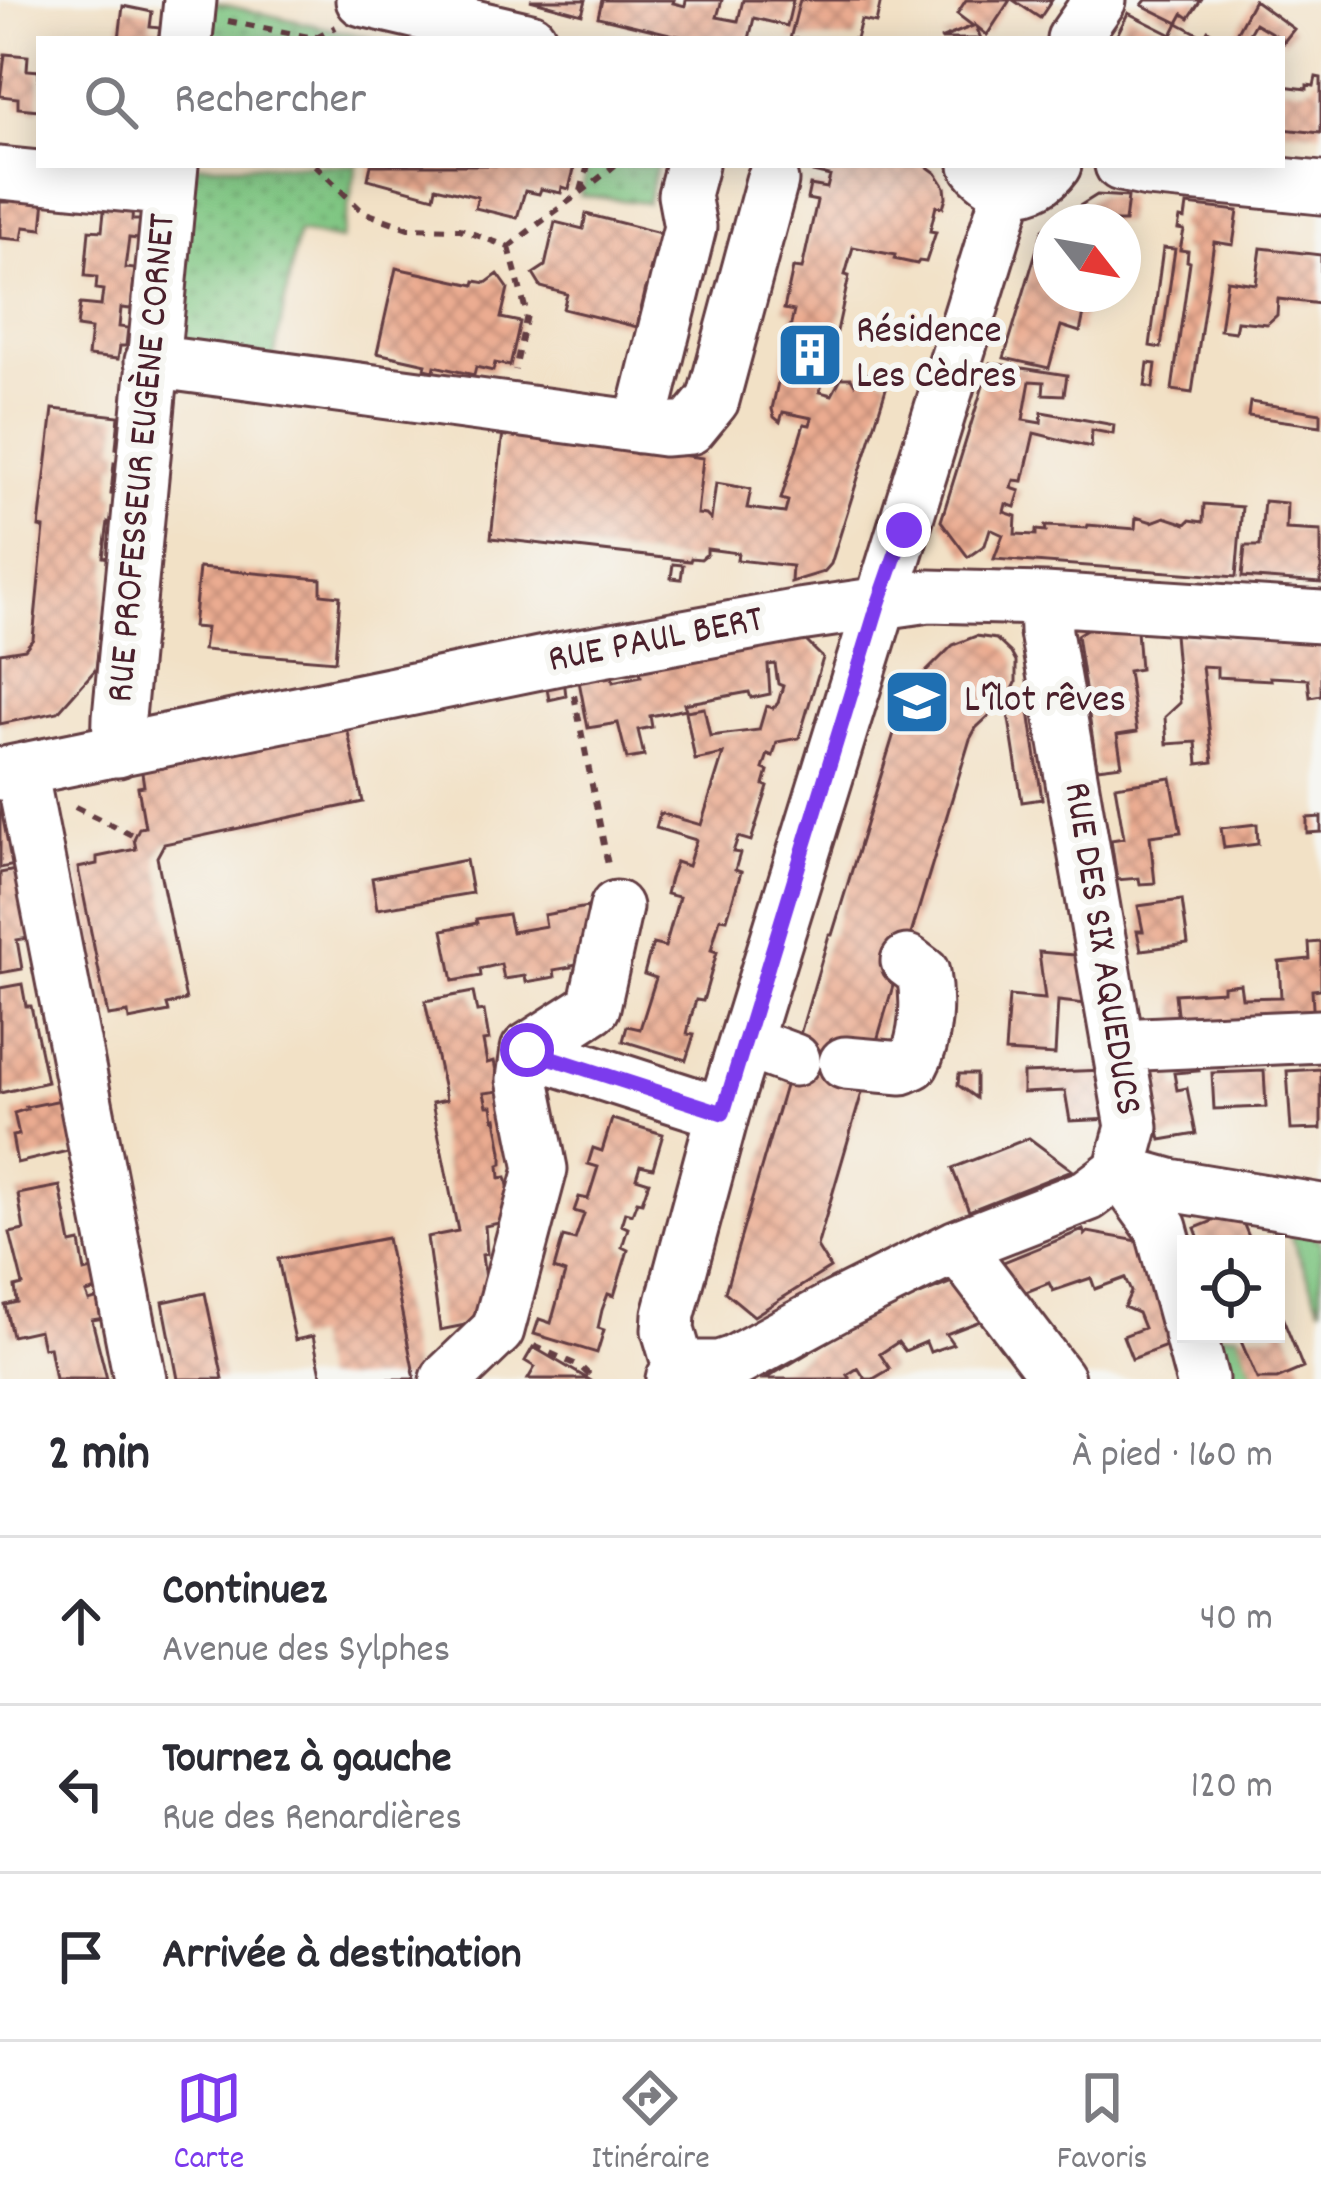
<!DOCTYPE html>
<html lang="fr">
<meta charset="utf-8">
<style>
:root{--surface:#fff;--page:#f7f7f7;--text:#2b2b33;--muted:#7c7c81;--line:#e1e1e2;--accent:#7c3aed}
body{margin:0;font-family:Dekko,sans-serif;background:var(--page);color:var(--text)}
.controls{position:absolute;right:36px;bottom:36px;display:grid;overflow:hidden;border-radius:0px;box-shadow:0 6px 30px #0003}
.controls button{width:108px;height:108px;display:grid;place-items:center;padding:0;border:0;border-bottom:3px solid var(--line);background:var(--surface);color:var(--text);font:60px sans-serif}
.compass{position:absolute;left:1033px;top:204px;width:108px;height:108px;border-radius:50%;background:var(--surface);box-shadow:0 6px 30px #0003;rotate:121deg}
.stop{position:absolute;width:36px;height:36px;margin:-27px;border:9px solid #7c3aed;border-radius:50%;background:#fff}
.stop.end{background:#7c3aed;border-color:#fff;box-shadow:0 3px 12px #0008}
.list{margin:0;padding:0;list-style:none}
h2{display:flex;justify-content:space-between;align-items:center;height:156px;margin:0;padding:0 48px;font-size:51px}
h2 small{font-size:39px;font-weight:400;color:var(--muted)}
.list li{display:grid;grid-template-columns:78px 1fr auto;gap:36px;align-items:center;box-sizing:border-box;height:168px;padding:0 48px;border-top:3px solid var(--line)}
.list b{display:block;font-size:45px;white-space:nowrap}
.list p{margin:0;font-size:39px;white-space:nowrap;color:var(--muted)}
.list em{font-size:39px;font-style:normal;color:var(--muted)}
.icon{flex:none;width:66px;height:66px;fill:none;stroke:currentColor;stroke-width:2;stroke-linecap:round;stroke-linejoin:round}
.map{position:relative;flex:none;width:1321px;height:1379px;overflow:hidden}
.search{position:absolute;background:var(--surface);box-shadow:0 6px 30px #0003;left:36px;right:36px;top:36px;height:132px;display:flex;align-items:center;gap:30px;box-sizing:border-box;padding:0 42px;border-radius:0px;color:var(--muted);font-size:45px}
.sheet{height:660px;background:var(--surface)}
nav{display:flex;justify-content:space-around;align-items:center;box-sizing:border-box;height:168px;border-top:3px solid var(--line);background:var(--surface);font-size:33px;color:var(--muted)}
nav a{display:grid;justify-items:center;gap:6px}
nav .on{color:var(--accent)}
.map>svg:first-child{display:block}
</style>
<div class="map">
<svg width="1321" height="1379" viewBox="0 0 1321 1379">
<defs>
<pattern id="park-dots" width="8" height="8" patternUnits="userSpaceOnUse" patternTransform="scale(3)"><rect width="8" height="8" fill="#7fc682"/><path d="M2 2h.1M6 6h.1" fill="none" stroke="#6aa06b" stroke-width="1.8" stroke-linecap="round"/></pattern>
<pattern id="building-cross-hatch" width="8" height="8" patternUnits="userSpaceOnUse" patternTransform="scale(3)"><rect width="8" height="8" fill="#ebac91"/><path d="M0 0l8 8M0 8l8-8" fill="none" stroke="#c08b77"/></pattern>
</defs>
<rect width="100%" height="100%" fill="#f6f6f2"/>
<filter id="ink" filterUnits="userSpaceOnUse"><feTurbulence type="fractalNoise" baseFrequency=".00833" numOctaves="2"/><feDisplacementMap in="SourceGraphic" scale="24" xChannelSelector="R" yChannelSelector="G"/><feConvolveMatrix kernelMatrix="1 2 1 2 8 2 1 2 1" color-interpolation-filters="sRGB"/></filter>
<filter id="wash" filterUnits="userSpaceOnUse"><feTurbulence type="fractalNoise" baseFrequency=".004" numOctaves="4" result="noise"/><feDisplacementMap in="SourceGraphic" scale="48" xChannelSelector="R" yChannelSelector="G"/><feGaussianBlur stdDeviation="2.7" result="paint"/><feColorMatrix in="noise" values="0 0 0 0 0 0 0 0 0 0 0 0 0 0 0 0 0 1.4 0 .05"/><feComposite in="paint" operator="in"/></filter>
<g filter="url(#wash)">
<rect width="100%" height="100%" fill="#f2e1c6"/>
<path fill="#7fc682" stroke="#647256" stroke-width="3" d="M 1285,1223 L 1311,1233 L 1321,1243 L 1321,1308 Z
M 1215,1334 L 1238,1334 L 1257,1379 L 1228,1379 Z"/>
<path fill="url(#park-dots)" stroke="#647256" stroke-width="3" d="M 212,2 L 374,39 L 208,39 Z
M 192,165 L 357,165 L 341,240 L 298,232 L 274,359 L 185,347 L 172,333 Z
M 588,165 L 657,165 L 647,203 L 580,195 Z"/>
<g id="blocks">
<path fill="url(#building-cross-hatch)" d="M 530,0 L 586,0 L 582,14 Z
M 602,0 L 674,0 L 673,3 L 685,6 L 686,0 L 722,0 L 717,17 L 738,21 L 743,0 L 793,0 L 787,26 L 754,18 L 749,39 L 691,39 L 598,17 Z
M 800,0 L 881,0 L 876,23 L 861,20 L 856,39 L 790,39 Z
M 966,0 L 1010,0 L 987,35 L 976,26 L 981,39 L 940,39 L 973,26 L 957,14 Z
M 1013,0 L 1052,0 L 1040,18 Z
M 1146,0 L 1201,0 L 1189,18 L 1183,14 L 1178,23 L 1204,37 L 1208,30 L 1222,39 L 1115,39 L 1128,13 L 1172,35 L 1178,23 L 1142,5 Z
M 1254,0 L 1294,29 L 1282,44 L 1282,39 L 1255,23 L 1246,39 L 1233,39 Z
M 123,6 L 152,12 L 150,27 L 160,28 L 158,39 L 119,39 Z
M 5,54 L 28,56 L 27,70 L 39,71 L 39,110 L 18,108 L 18,98 L 0,96 Z
M 1316,77 L 1321,78 L 1321,133 L 1282,129 L 1282,86 L 1307,89 L 1307,85 L 1314,86 Z
M 371,165 L 575,165 L 569,189 L 562,187 L 561,193 L 541,189 L 539,194 L 525,191 L 517,218 L 475,208 L 478,197 L 436,187 L 434,197 L 368,179 Z
M 814,165 L 925,165 L 936,173 L 945,187 L 946,197 L 943,207 L 936,206 L 930,231 L 936,232 L 926,262 L 919,261 L 917,264 L 894,259 L 895,255 L 853,247 L 845,275 L 849,276 L 836,336 L 833,336 L 820,392 L 832,395 L 841,378 L 851,378 L 854,383 L 858,371 L 889,379 L 831,564 L 824,572 L 791,582 L 792,566 L 737,560 L 738,553 L 707,549 L 707,554 L 701,559 L 691,558 L 690,561 L 491,538 L 503,432 L 703,458 L 697,514 L 706,515 L 711,520 L 716,483 L 751,489 L 747,508 L 785,513 L 788,501 L 781,499 L 804,424 L 810,425 L 812,418 L 783,412 L 780,422 L 774,417 L 772,409 L 794,311 L 784,309 L 793,268 L 802,269 L 817,201 L 807,199 L 810,185 L 827,188 L 830,176 L 813,172 Z
M 9,192 L 45,200 L 42,229 L 24,227 L 22,240 L 0,238 L 0,202 L 9,202 Z
M 1097,195 L 1128,197 L 1125,222 L 1054,222 Z
M 105,202 L 133,205 L 132,220 L 140,220 L 138,239 L 129,238 L 125,268 L 135,269 L 131,309 L 121,308 L 119,327 L 128,328 L 126,346 L 120,346 L 118,359 L 88,356 L 91,329 L 77,327 L 80,304 L 101,306 L 103,290 L 96,289 L 97,277 L 85,276 L 89,230 L 102,231 Z
M 1187,205 L 1238,211 L 1233,245 L 1214,242 L 1192,393 L 1172,390 L 1190,262 L 1187,261 L 1188,251 L 1180,250 L 1184,230 L 1178,229 L 1180,218 L 1185,219 Z
M 586,214 L 660,233 L 650,271 L 663,275 L 659,291 L 646,288 L 637,327 L 563,309 L 567,294 L 541,287 L 533,274 L 545,266 L 555,222 L 583,229 Z
M 1051,224 L 1051,294 L 1084,294 L 1079,307 L 1085,309 L 1080,332 L 1061,326 L 1049,368 L 1004,358 L 1043,229 Z
M 1163,248 L 1175,249 L 1161,348 L 1150,346 Z
M 1261,248 L 1321,255 L 1321,304 L 1278,299 L 1277,315 L 1267,324 L 1237,321 L 1235,332 L 1220,330 L 1227,280 L 1256,284 Z
M 396,268 L 474,285 L 475,281 L 486,283 L 498,274 L 508,288 L 501,318 L 520,322 L 510,366 L 495,363 L 493,371 L 476,367 L 474,375 L 435,366 L 434,371 L 425,369 L 426,364 L 377,353 Z
M 990,363 L 1067,375 L 1064,395 L 1043,394 L 1044,382 L 1030,381 L 1023,420 L 1041,423 L 1042,412 L 1114,425 L 1113,434 L 1092,430 L 1091,447 L 1034,433 L 1023,481 L 1014,480 L 1011,488 L 1020,491 L 1015,507 L 1006,504 L 1004,512 L 1016,516 L 1015,534 L 1036,535 L 1036,530 L 1046,531 L 1045,526 L 1087,528 L 1088,525 L 1135,529 L 1136,517 L 1152,522 L 1165,517 L 1186,524 L 1190,520 L 1203,522 L 1204,504 L 1242,507 L 1236,577 L 994,559 L 1003,535 L 990,529 L 985,545 L 968,557 L 941,521 Z
M 1148,363 L 1156,364 L 1153,388 L 1145,386 Z
M 1250,402 L 1321,413 L 1321,426 L 1248,416 Z
M 53,409 L 119,416 L 116,448 L 121,448 L 119,464 L 114,463 L 111,494 L 116,495 L 113,523 L 108,522 L 103,557 L 109,558 L 96,669 L 58,712 L 0,724 L 0,653 L 25,649 L 33,639 L 44,528 L 39,527 Z
M 1264,501 L 1287,503 L 1286,529 L 1321,531 L 1321,583 L 1242,577 L 1245,546 L 1260,546 Z
M 673,564 L 683,565 L 681,579 L 671,578 Z
M 199,568 L 321,579 L 321,594 L 340,596 L 335,661 L 203,650 L 206,628 L 193,627 Z
M 1088,628 L 1137,631 L 1140,669 L 1128,671 L 1137,732 L 1117,735 L 1122,765 L 1097,768 L 1077,635 Z
M 796,631 L 823,658 L 799,738 L 777,742 L 773,756 L 768,754 L 763,769 L 768,771 L 764,785 L 768,787 L 751,841 L 738,837 L 733,852 L 740,853 L 735,870 L 741,872 L 727,919 L 720,918 L 711,950 L 717,952 L 703,1001 L 696,1000 L 691,1017 L 687,1034 L 694,1035 L 686,1060 L 623,1041 L 627,1026 L 640,1029 L 656,978 L 644,974 L 648,959 L 653,944 L 665,947 L 679,897 L 666,894 L 670,878 L 676,862 L 688,866 L 696,840 L 656,828 L 660,813 L 701,825 L 723,754 L 695,760 L 686,711 L 704,708 L 710,736 L 759,730 L 766,706 L 773,708 L 778,703 L 783,686 L 778,684 L 775,664 L 768,665 L 770,694 L 751,698 L 749,692 L 684,704 L 686,709 L 650,716 L 652,727 L 638,730 L 644,756 L 627,759 L 618,723 L 588,728 L 578,676 L 612,674 L 613,682 L 641,676 L 639,664 Z
M 1174,634 L 1321,643 L 1321,695 L 1310,697 L 1308,679 L 1270,677 L 1271,680 L 1217,677 L 1217,667 L 1202,666 L 1213,762 L 1198,764 L 1196,742 L 1167,744 L 1165,717 L 1180,703 Z
M 976,636 L 996,639 L 1011,653 L 1016,662 L 1016,683 L 1011,693 L 1026,691 L 1042,799 L 1022,802 L 1006,700 L 976,728 L 970,739 L 909,941 L 906,941 L 817,1247 L 830,1268 L 754,1316 L 725,1292 L 829,935 L 832,935 L 903,704 L 922,676 L 953,645 Z
M 564,679 L 566,696 L 549,700 L 546,683 Z
M 346,723 L 363,802 L 164,844 L 157,857 L 186,1000 L 167,1005 L 169,1012 L 129,1020 L 128,1013 L 108,1016 L 78,868 L 97,864 L 97,857 L 136,849 L 134,839 L 139,828 L 145,827 L 138,787 L 144,786 L 141,766 Z
M 1171,778 L 1181,832 L 1150,836 L 1155,883 L 1140,884 L 1139,878 L 1117,880 L 1111,840 L 1124,838 L 1115,786 Z
M 0,803 L 9,810 L 20,864 L 0,868 Z
M 1321,817 L 1321,832 L 1307,833 L 1307,818 Z
M 1257,824 L 1258,844 L 1224,848 L 1221,828 Z
M 466,860 L 472,893 L 377,909 L 372,878 Z
M 21,869 L 34,937 L 17,940 L 22,969 L 0,973 L 0,873 Z
M 1182,900 L 1188,944 L 1141,950 L 1137,931 L 1143,931 L 1138,906 Z
M 587,907 L 595,956 L 583,963 L 571,965 L 571,967 L 554,970 L 555,977 L 526,982 L 525,976 L 504,979 L 501,964 L 480,969 L 481,976 L 453,981 L 443,930 L 477,923 L 476,919 L 508,914 L 512,932 L 546,926 L 544,915 Z
M 1321,942 L 1321,989 L 1312,990 L 1314,1025 L 1179,1032 L 1175,994 L 1223,991 L 1223,986 L 1240,984 L 1242,998 L 1281,997 L 1279,962 L 1310,959 L 1309,943 Z
M 1039,952 L 1086,956 L 1095,1005 L 1058,1001 L 1055,1055 L 1005,1052 L 1009,996 L 1045,999 Z
M 22,984 L 26,1006 L 31,1006 L 47,1082 L 0,1093 L 0,988 Z
M 473,992 L 477,1012 L 484,1011 L 489,1040 L 483,1041 L 487,1063 L 494,1061 L 500,1091 L 484,1093 L 487,1106 L 492,1106 L 494,1119 L 496,1118 L 502,1152 L 502,1164 L 499,1165 L 500,1178 L 506,1177 L 510,1195 L 508,1221 L 485,1226 L 487,1254 L 482,1255 L 490,1320 L 440,1330 L 427,1237 L 458,1231 L 432,1103 L 446,1100 L 425,1001 Z
M 1197,1054 L 1199,1071 L 1174,1073 L 1177,1090 L 1187,1088 L 1196,1134 L 1161,1140 L 1144,1056 Z
M 1321,1069 L 1321,1129 L 1291,1130 L 1287,1071 Z
M 1106,1070 L 1114,1119 L 1070,1121 L 1065,1091 L 1023,1093 L 1023,1073 Z
M 1264,1071 L 1266,1107 L 1214,1109 L 1212,1073 Z
M 959,1074 L 976,1074 L 976,1098 L 958,1085 Z
M 66,1099 L 76,1149 L 17,1163 L 12,1136 L 19,1135 L 14,1113 L 27,1109 L 26,1107 Z
M 612,1119 L 663,1134 L 653,1168 L 640,1165 L 636,1178 L 649,1182 L 642,1202 L 637,1201 L 632,1214 L 625,1212 L 621,1225 L 628,1228 L 622,1247 L 628,1250 L 614,1296 L 608,1294 L 602,1310 L 598,1328 L 604,1330 L 597,1353 L 534,1334 L 539,1319 L 551,1323 L 565,1273 L 554,1269 L 563,1237 L 575,1240 L 584,1214 L 574,1211 L 579,1197 L 588,1199 L 598,1167 L 588,1164 L 593,1148 L 602,1151 Z
M 1029,1138 L 1072,1170 L 969,1211 L 952,1168 Z
M 60,1186 L 71,1244 L 80,1242 L 85,1272 L 100,1268 L 104,1288 L 86,1293 L 89,1301 L 106,1296 L 110,1317 L 92,1320 L 107,1379 L 55,1379 L 49,1347 L 43,1348 L 39,1330 L 12,1336 L 5,1305 L 17,1302 L 15,1287 L 23,1285 L 10,1233 L 24,1230 L 18,1194 Z
M 1238,1211 L 1252,1244 L 1201,1244 L 1195,1228 Z
M 1083,1230 L 1085,1235 L 1088,1232 L 1138,1241 L 1177,1342 L 1132,1359 L 1123,1336 L 1144,1328 L 1138,1313 L 1124,1307 L 1131,1292 L 1125,1278 L 1095,1289 L 1091,1278 L 1053,1291 L 1049,1283 L 1008,1299 L 996,1265 Z
M 387,1238 L 415,1379 L 322,1379 L 313,1336 L 295,1340 L 278,1259 Z
M 967,1276 L 996,1315 L 946,1334 L 953,1344 L 930,1352 L 926,1342 L 905,1351 L 898,1342 L 880,1354 L 890,1369 L 873,1379 L 865,1379 L 858,1368 L 847,1375 L 850,1379 L 765,1379 L 877,1312 Z
M 205,1293 L 223,1379 L 178,1379 L 163,1302 Z
M 1276,1302 L 1303,1368 L 1277,1379 L 1257,1379 L 1238,1334 L 1276,1334 Z
M 533,1347 L 588,1379 L 528,1379 L 535,1367 L 525,1361 Z"/>
</g>
</g>
<g filter="url(#ink)">
<use href="#blocks" fill-opacity="0" stroke="#633c42" stroke-width="3"/>
<g fill="none" stroke-linecap="round" stroke-linejoin="round">
<g stroke="#633c42" stroke-width="57">
<path id="minor" d="M 362,0 L 530,39
M 186,39 L 190,0
M 1073,39 L 1100,0
M 976,165 C 998,194 1033,196 1055,165
M 1121,165 L 1148,171 L 1321,188
M 0,173 L 169,190
M 151,361 L 664,430 L 690,428 L 713,400 L 772,181
M 640,427 L 690,227 L 684,195 L 692,165
M 118,751 L 119,717 L 172,165
M 21,770 L 140,1379
M 0,774 L 564,658 L 799,615 L 929,596 L 1045,599 L 1321,617
M 745,1042 L 794,1060
M 1119,1045 L 1321,1036
M 527,1050 L 723,1113
M 845,1063 L 902,1068 L 913,1063 C 927,1038 928,1000 923,973 L 907,961
M 1120,1171 L 1170,1185 L 1321,1210
M 1120,1171 L 1161,1228 L 1186,1320
M 957,1246 L 1058,1379
M 1190,1334 L 1202,1379
M 679,1367 L 719,1367 L 734,1362 L 837,1306 L 957,1246 L 1088,1195 L 1120,1171 L 1132,1127 L 1046,632 L 1045,599
M 447,1379 L 498,1330 L 541,1169 L 523,1079 L 527,1050 L 594,1007 L 616,907
M 672,1379 L 679,1367 L 668,1330 L 669,1314 L 723,1113 L 1009,188"/>
</g>
<path stroke="#633c42" stroke-width="6" stroke-dasharray="9 9" stroke-linecap="butt" d="M 228,21 L 314,38 L 336,27
M 315,165 L 363,212 L 408,228 L 460,229 L 509,247
M 581,191 L 588,165
M 509,247 L 527,315 L 515,370
M 509,247 C 544,218 581,194 615,165
M 574,695 L 609,870
M 75,807 L 132,835
M 534,1346 L 581,1367 L 593,1379"/>
<use href="#minor" stroke="#fff" stroke-width="51"/>
</g>
</g>
<g fill="none" stroke-linecap="round" stroke-linejoin="round" filter="url(#ink)">
<path stroke="#7c3aed" stroke-width="15" d="M 527,1050 L 723,1113 L 878,605 L 904,530"/>
</g>
<defs>
<g id="building-square" transform="scale(3.45)"><rect x="-9" y="-9" width="18" height="18" rx="4" fill="#1f6fb2" stroke="#f6f6f2"/><path d="M-4-6H4V6H1V3H-1V6H-4ZM-2.5-4.3h1.7v1.8h-1.7ZM.8-4.3h1.7v1.8H.8ZM-2.5-1h1.7V.8h-1.7ZM.8-1h1.7V.8H.8Z" fill="#fff"/></g>
<g id="school-square" transform="scale(3.45)"><rect x="-9" y="-9" width="18" height="18" rx="4" fill="#1f6fb2" stroke="#f6f6f2"/><path d="M0-5L7-2L0 1L-7-2ZM-4 1L0 2.5L4 1V4Q0 6-4 4Z" fill="#fff"/></g>
</defs>
<g fill-rule="evenodd">
<use href="#building-square" x="810" y="355"/>
<use href="#school-square" x="917" y="702"/>
</g>
<g text-anchor="middle" dominant-baseline="central" stroke-width="12" stroke-linejoin="round" paint-order="stroke">
<g font-size="39" fill="#4a1f2b" stroke="#f6f6f2" text-anchor="start">
<text x="856" y="333">Résidence<tspan x="856" dy="45">Les Cèdres</tspan></text>
<text x="964" y="702">L'îlot rêves</text>
</g>
<g font-size="39" fill="#4a1f2b" stroke="#f6f6f2">
<text transform="translate(144 458) rotate(-85)">RUE PROFESSEUR EUGÈNE CORNET</text>
<text transform="translate(656 642) rotate(-11)">RUE PAUL BERT</text>
<text transform="translate(1100 949) rotate(81)">RUE DES SIX AQUEDUCS</text>
</g>
</g>
</svg>
<div class="controls">
<button><svg class="icon" aria-label="locate" viewBox="0 0 24 24"><circle cx="12" cy="12" r="6"/><path d="M12 2v4M12 18v4M2 12h4M18 12h4"/></svg></button>
</div>
<svg class="compass" viewBox="-18 -18 36 36"><path d="M0-13l5 13h-10z" fill="#e53935"/><path d="M0 13l5-13h-10z" fill="#7c7c81"/></svg>
<div class="stop" style="left:527px;top:1050px"></div>
<div class="stop end" style="left:904px;top:530px"></div>
<div class="search"><svg class="icon" aria-label="search" viewBox="0 0 24 24"><circle cx="10" cy="10" r="6"/><path d="M15 15l6 6"/></svg>Rechercher</div>
</div>
<section class="sheet">
<h2>2 min<small>À pied · 160 m</small></h2>
<ul class="list">
<li><svg class="icon" aria-label="ahead" viewBox="0 0 24 24"><path d="M12 20V5M6 11l6-6 6 6"/></svg><div><b>Continuez</b><p>Avenue des Sylphes</p></div><em>40 m</em></li>
<li><svg class="icon" aria-label="left" viewBox="0 0 24 24"><path d="M17 20v-9H6M10 6l-5 5 5 5"/></svg><div><b>Tournez à gauche</b><p>Rue des Renardières</p></div><em>120 m</em></li>
<li><svg class="icon" aria-label="arrive" viewBox="0 0 24 24"><path d="M6 21V4h12l-3 4 3 4H6"/></svg><div><b>Arrivée à destination</b></div></li>
</ul>
</section>
<nav>
<a class="on"><svg class="icon" aria-label="map" viewBox="0 0 24 24"><path d="M3 6l6-2 6 2 6-2v14l-6 2-6-2-6 2zM9 4v14M15 6v14"/></svg>Carte</a>
<a><svg class="icon" aria-label="directions" viewBox="0 0 24 24"><path d="M12 3l9 9-9 9-9-9zM9 14v-3h6M13 9l2 2-2 2"/></svg>Itinéraire</a>
<a><svg class="icon" aria-label="saved" viewBox="0 0 24 24"><path d="M7 4h10v16l-5-4-5 4z"/></svg>Favoris</a>
</nav>
